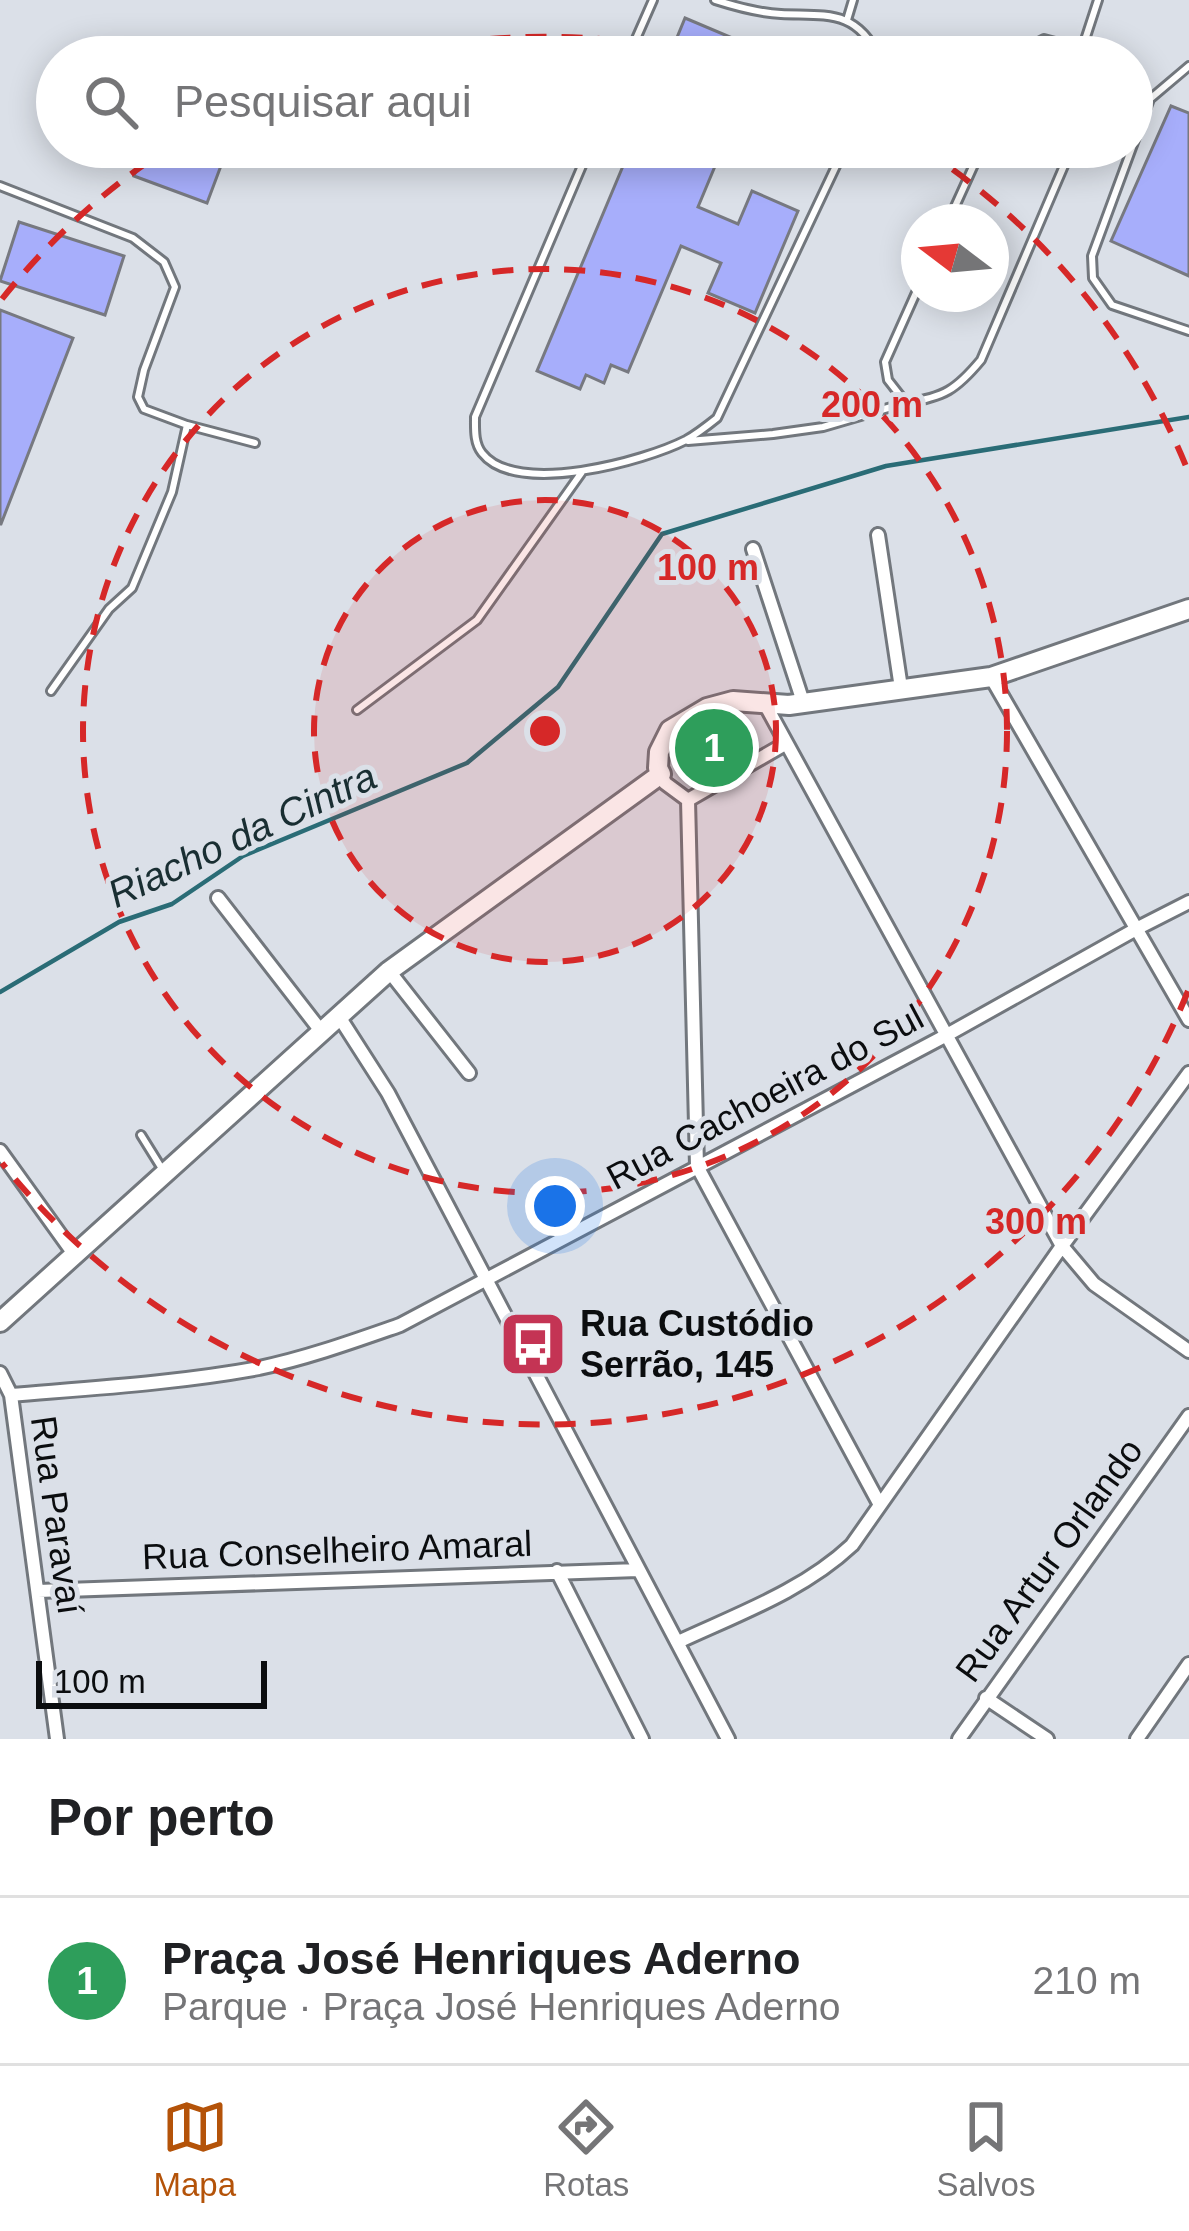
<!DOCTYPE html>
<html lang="pt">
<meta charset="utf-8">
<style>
:root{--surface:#fff;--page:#f6f6f6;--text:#202124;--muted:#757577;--line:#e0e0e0;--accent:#b45309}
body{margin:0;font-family:Arial,sans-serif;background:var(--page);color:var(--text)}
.compass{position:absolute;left:901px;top:204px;width:108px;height:108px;border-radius:50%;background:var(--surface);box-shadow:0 6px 30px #0003;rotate:286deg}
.scale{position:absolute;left:36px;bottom:30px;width:231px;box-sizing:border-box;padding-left:12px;border:6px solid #0b0d0f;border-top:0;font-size:33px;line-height:42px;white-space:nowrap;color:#0b0d0f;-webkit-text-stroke:9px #dbe0e8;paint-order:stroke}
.you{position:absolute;left:555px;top:1206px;width:42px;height:42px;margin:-30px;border:9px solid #fff;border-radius:50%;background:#1a73e8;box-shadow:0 0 0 18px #1a73e833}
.badge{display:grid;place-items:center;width:78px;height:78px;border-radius:50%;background:var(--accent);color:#fff;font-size:39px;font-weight:700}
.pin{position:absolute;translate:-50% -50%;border:6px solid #fff;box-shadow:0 3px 12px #0006}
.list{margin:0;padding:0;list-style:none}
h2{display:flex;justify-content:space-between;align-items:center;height:156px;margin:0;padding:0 48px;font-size:51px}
h2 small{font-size:39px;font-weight:400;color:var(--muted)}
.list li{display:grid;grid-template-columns:78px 1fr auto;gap:36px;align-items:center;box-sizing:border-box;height:168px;padding:0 48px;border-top:3px solid var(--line)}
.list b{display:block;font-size:45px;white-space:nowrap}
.list p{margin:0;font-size:39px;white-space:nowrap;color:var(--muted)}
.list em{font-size:39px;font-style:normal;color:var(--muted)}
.icon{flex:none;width:66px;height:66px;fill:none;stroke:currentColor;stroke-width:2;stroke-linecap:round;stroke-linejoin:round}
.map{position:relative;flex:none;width:1189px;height:1739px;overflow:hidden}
.search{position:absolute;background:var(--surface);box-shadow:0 6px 30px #0003;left:36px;right:36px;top:36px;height:132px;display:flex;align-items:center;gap:30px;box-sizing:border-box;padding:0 42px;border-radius:66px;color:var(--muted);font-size:45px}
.sheet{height:324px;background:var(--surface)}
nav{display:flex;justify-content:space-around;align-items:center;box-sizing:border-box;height:168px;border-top:3px solid var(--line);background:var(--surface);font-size:33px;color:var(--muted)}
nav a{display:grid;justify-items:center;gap:6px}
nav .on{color:var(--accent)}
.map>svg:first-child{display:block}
</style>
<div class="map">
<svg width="1189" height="1739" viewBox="0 0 1189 1739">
<rect width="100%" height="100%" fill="#dbe0e8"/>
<path fill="#ccb9ea" d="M 743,720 L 749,723 L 759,741 L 693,778 L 682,768 L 681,750 C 695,733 722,722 743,720 Z"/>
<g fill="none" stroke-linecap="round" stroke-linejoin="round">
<path stroke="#2a6c76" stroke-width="4.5" d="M 0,992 L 119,922 L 172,904 L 243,856 L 467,763 L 558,687 L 662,534 L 886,466 L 1189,417"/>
</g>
<path fill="#a7aefb" stroke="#777980" stroke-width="3" d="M 685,18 L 777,57 L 669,57 Z
M 1171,106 L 1189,113 L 1189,276 L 1111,241 Z
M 145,147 L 228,147 L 207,203 L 134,176 Z
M 631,147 L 723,147 L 698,207 L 738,224 L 752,191 L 798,211 L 755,313 L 708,293 L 721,263 L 681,246 L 628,372 L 611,365 L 604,383 L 586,375 L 580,389 L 537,371 Z
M 19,222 L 124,256 L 105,315 L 0,281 Z
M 0,310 L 73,338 L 1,524 L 0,524 Z"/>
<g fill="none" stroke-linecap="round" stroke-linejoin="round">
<g stroke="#72777d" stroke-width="12">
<path id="lane" d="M 715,0 C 737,7 758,13 781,14 C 827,16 856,9 879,57
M 847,20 L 853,0
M 628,57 L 653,0
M 1023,57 L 1027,48 L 1044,39 L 1082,49
M 1083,57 L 1082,49 L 1098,0
M 1189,66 L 1150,99 L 1092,256 L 1093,278 L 1112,305 L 1189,331
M 590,147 L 475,417 C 475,429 474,443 482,453 C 516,497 645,461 686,440 C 697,434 707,426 717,418 L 845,147
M 0,186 L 133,238 L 164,262 L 175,287 L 144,370 L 138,397 L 144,409 L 187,425 L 172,492 L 132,588 L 109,609 L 51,691
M 948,222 L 982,147
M 919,286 L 885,362 L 888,380 L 906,403 C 944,397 956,390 981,360 L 1072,147
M 187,425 L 255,443
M 688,441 L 773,434 L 823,427 L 905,403
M 357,710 L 477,620 L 582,472
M 141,1135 L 164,1172"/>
</g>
<g stroke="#72777d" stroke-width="18">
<path id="street" d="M 878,535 L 901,688
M 753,549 L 803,702
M 991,677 L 1189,1020
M 765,704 L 1062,1246 L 1094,1284 L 1189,1351
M 661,774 L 665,783 L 688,800 L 785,744
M 688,800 L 697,1166 L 880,1505
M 218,898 L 321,1031
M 389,971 L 469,1073
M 338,1015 L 388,1093 L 728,1739
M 0,1151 L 74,1254
M 0,1373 L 11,1395 L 57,1739
M 11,1395 C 94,1388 177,1383 259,1368 C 307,1358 354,1341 400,1325 L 945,1036 L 1138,928 L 1189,902
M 557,1571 L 642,1739
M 38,1591 L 638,1570
M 678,1642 C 738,1614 803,1591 852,1545 L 1062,1246 L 1189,1073
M 986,1698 L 1047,1739
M 959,1739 L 1189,1416
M 1137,1739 L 1189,1664"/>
</g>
<g stroke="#72777d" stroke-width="24">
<path id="secondary" d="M 0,1322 L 389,971 L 661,774 L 658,768 L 659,752 L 670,730 L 707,708 L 733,701 L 789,705 L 991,677 L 1189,609"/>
</g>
<use href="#lane" stroke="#fff" stroke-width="6"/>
<use href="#street" stroke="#fff" stroke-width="12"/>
<use href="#secondary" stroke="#fff" stroke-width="18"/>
</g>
<circle cx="545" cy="731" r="231" fill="#d62828" fill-opacity=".12"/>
<g fill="none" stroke="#d62828" stroke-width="6" stroke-dasharray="21 15">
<circle cx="545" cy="731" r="231"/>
<circle cx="545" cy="731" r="462"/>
<path d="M1188 991A694 694 0 0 1 2 1163M2 299A694 694 0 0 1 167 149M383 56A694 694 0 0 1 707 56M923 149A694 694 0 0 1 1188 471"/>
</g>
<defs>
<g id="bus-square" transform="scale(3.45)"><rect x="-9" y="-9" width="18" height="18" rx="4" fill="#c43454" stroke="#dbe0e8"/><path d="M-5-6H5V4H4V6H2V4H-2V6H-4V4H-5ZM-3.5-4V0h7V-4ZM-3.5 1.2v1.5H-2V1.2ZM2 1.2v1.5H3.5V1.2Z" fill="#fff"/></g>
</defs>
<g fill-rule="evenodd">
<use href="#bus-square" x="533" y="1344"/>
</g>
<g text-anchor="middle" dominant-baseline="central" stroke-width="10" stroke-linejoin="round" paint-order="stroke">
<g font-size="36" fill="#0b0d0f" stroke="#dbe0e8">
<text transform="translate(765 1097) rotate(-28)">Rua Cachoeira do Sul</text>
<text transform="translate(57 1515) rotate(82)">Rua Paravaí</text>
<text transform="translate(337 1550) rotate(-2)">Rua Conselheiro Amaral</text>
<text transform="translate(1049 1560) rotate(-54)">Rua Artur Orlando</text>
</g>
<g font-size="36" font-weight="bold" fill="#0b0d0f" stroke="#dbe0e8" text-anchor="start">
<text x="580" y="1323">Rua Custódio<tspan x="580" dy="41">Serrão, 145</tspan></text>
</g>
<g font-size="39" font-style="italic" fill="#192e32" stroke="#dbe0e8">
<text transform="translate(242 835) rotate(-25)">Riacho da Cintra</text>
</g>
</g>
<circle cx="545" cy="731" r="18" fill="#d62828" stroke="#dbe0e8" stroke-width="6"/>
<g font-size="36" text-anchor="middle" font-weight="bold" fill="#d62828" stroke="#dbe0e8" stroke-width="10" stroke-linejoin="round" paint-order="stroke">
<text x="872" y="417">200 m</text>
<text x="708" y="580">100 m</text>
<text x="1036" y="1234">300 m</text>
</g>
</svg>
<svg class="compass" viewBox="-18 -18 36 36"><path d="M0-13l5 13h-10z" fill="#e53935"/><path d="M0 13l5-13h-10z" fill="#757577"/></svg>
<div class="scale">100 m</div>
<div class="you"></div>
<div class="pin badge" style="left:714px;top:748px;background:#2e9e5b">1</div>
<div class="search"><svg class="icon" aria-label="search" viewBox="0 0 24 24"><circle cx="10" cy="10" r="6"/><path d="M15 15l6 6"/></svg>Pesquisar aqui</div>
</div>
<section class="sheet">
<h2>Por perto<small></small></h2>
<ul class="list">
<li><span class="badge" style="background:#2e9e5b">1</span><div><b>Praça José Henriques Aderno</b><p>Parque · Praça José Henriques Aderno</p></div><em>210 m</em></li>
</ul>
</section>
<nav>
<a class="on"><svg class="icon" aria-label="map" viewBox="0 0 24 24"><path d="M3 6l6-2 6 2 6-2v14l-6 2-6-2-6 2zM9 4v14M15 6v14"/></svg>Mapa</a>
<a><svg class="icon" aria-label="directions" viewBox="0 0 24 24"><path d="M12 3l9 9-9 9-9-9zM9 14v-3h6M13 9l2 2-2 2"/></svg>Rotas</a>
<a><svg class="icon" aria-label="saved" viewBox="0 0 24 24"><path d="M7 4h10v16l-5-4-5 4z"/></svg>Salvos</a>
</nav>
